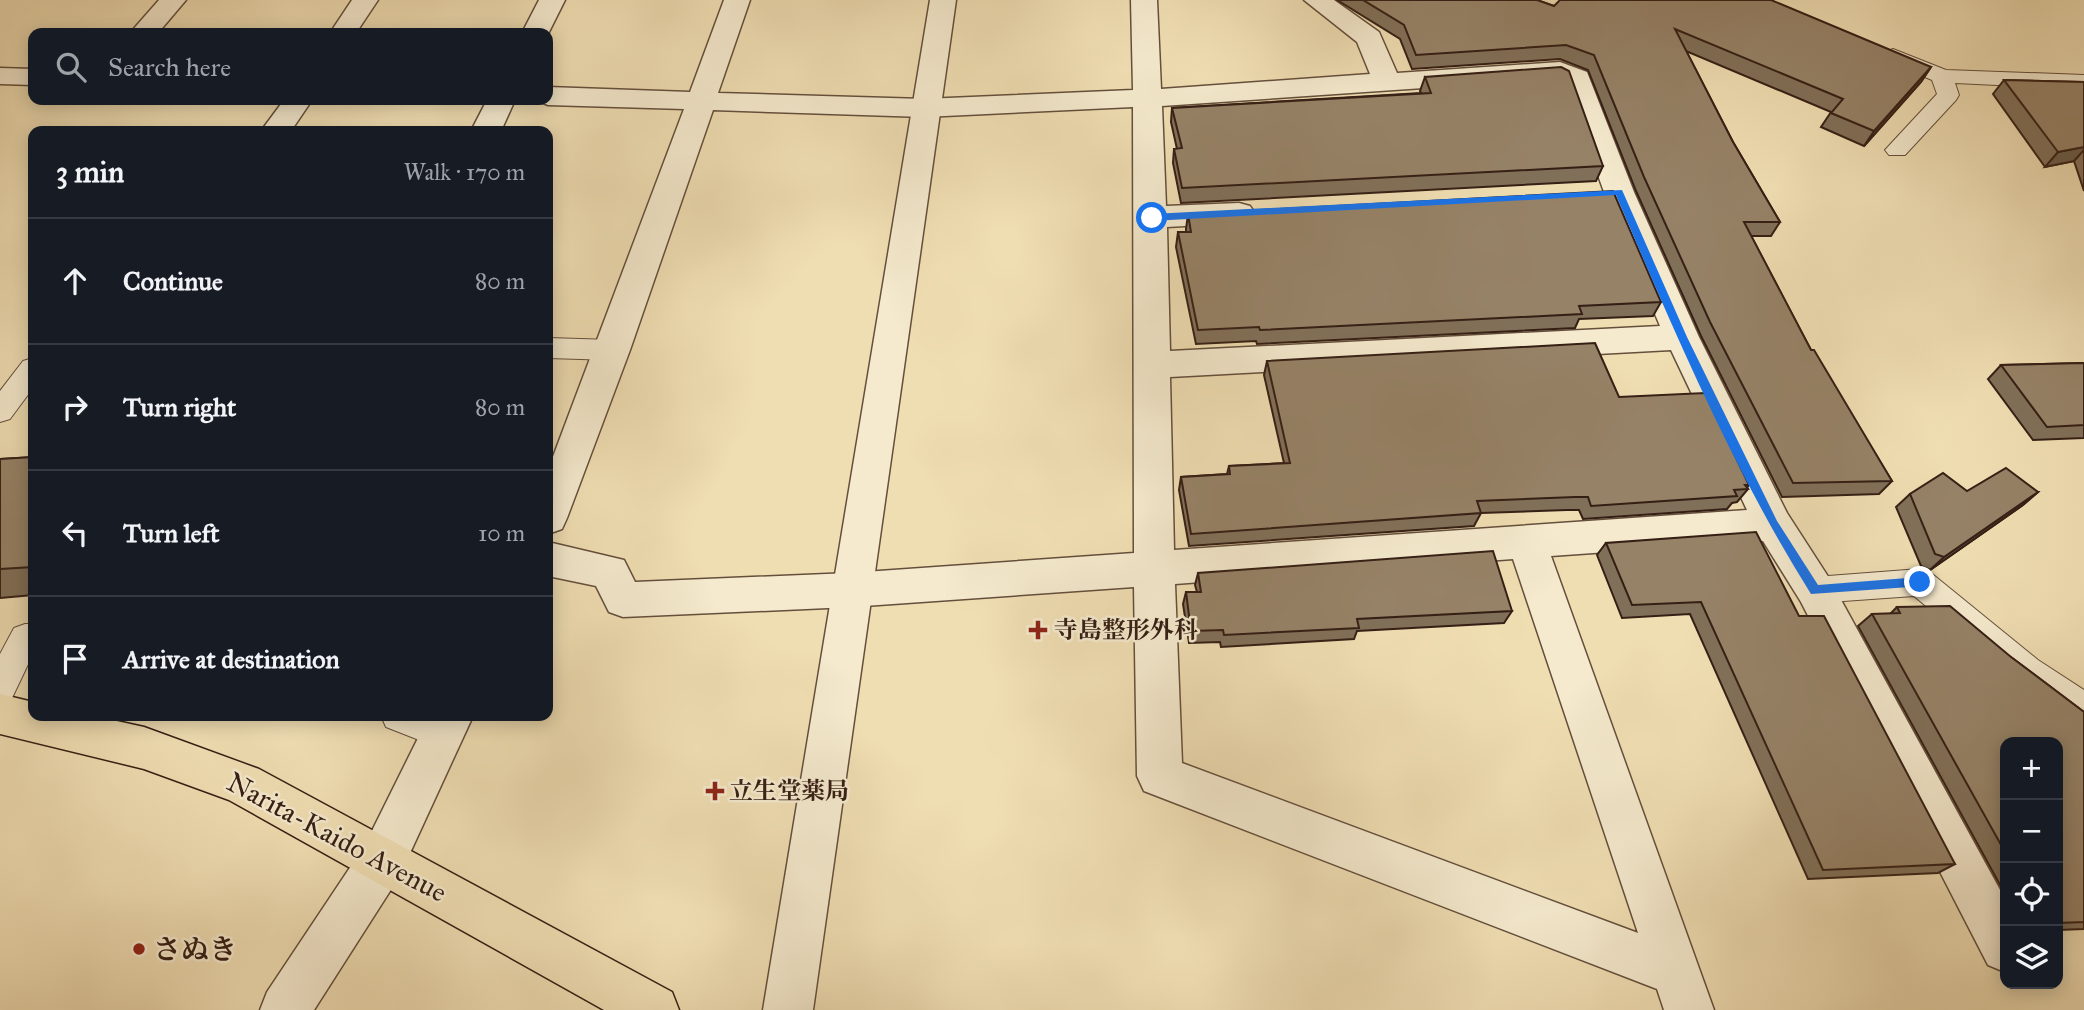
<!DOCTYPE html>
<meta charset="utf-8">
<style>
:root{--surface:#171b24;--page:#20242c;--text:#f1f3f6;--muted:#9ea1a6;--line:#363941}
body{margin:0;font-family:"IM FELL Great Primer","Noto Serif JP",serif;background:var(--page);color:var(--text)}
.controls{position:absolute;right:21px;bottom:21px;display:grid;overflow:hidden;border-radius:14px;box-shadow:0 4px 18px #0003}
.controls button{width:63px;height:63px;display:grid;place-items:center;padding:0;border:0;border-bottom:2px solid var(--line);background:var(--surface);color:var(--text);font:35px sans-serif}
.stop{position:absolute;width:21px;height:21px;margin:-16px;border:5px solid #1a73e8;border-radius:50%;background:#fff}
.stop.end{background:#1a73e8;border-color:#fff;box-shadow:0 2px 7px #0008}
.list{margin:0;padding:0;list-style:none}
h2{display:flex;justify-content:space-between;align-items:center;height:91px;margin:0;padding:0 28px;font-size:30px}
h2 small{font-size:23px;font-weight:400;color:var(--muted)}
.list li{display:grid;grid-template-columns:46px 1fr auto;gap:21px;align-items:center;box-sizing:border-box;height:126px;padding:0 28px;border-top:2px solid var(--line)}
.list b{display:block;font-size:26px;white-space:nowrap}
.list em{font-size:23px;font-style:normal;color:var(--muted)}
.icon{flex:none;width:38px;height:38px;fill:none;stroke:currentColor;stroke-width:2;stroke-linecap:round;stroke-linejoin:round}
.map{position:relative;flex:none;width:2084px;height:1010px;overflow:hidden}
.search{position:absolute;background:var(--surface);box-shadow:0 4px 18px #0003;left:28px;top:28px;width:525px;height:77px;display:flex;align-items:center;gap:18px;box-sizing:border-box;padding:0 24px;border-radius:14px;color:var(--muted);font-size:26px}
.panel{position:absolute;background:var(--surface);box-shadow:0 4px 18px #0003;left:28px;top:126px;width:525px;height:595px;border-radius:14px}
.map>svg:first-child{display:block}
</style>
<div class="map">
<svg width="2084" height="1010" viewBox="0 0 2084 1010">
<rect width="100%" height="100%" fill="#f0deb3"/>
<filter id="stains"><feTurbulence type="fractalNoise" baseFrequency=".00286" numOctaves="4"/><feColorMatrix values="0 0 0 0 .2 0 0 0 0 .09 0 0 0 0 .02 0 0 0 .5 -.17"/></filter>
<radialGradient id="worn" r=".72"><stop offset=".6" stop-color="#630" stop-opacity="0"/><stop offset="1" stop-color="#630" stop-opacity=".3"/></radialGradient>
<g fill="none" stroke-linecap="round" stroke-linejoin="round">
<g stroke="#644f3c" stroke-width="2">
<path id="service" d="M 1893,49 L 1946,70 L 2084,75 L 2084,89 L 1955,83 L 1959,95 L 1956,100 L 1905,155 L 1889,155 L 1885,150 L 1937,94 L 1932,80 L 1885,60 L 1882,55 Z
M 548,338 L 613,340 L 622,343 L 626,350 L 622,357 L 613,360 L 548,358 Z
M 33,358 L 33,388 L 10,419 L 0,422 L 0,391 L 23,361 Z
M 1920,569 L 1931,573 L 2038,660 L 2084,690 L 2084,724 C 2030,704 1960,634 1914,596 L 1815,603 L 1804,599 L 1799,590 L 1804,581 L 1815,577 Z
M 25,624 L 33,624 L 33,654 L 12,698 L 0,702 L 0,654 L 14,628 Z
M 381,716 L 438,716 L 454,722 L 459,733 L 454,744 L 442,749 L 386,727 Z"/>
</g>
<g stroke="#644f3c" stroke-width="3">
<path id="minor" d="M 159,0 L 186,0 L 158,33 L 130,33 Z
M 352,0 L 378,0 L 356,33 L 330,33 Z
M 539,0 L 565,0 L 548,34 L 522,33 Z
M 724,0 L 750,0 L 718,93 L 924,99 L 1133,90 L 1131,0 L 1157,0 L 1161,89 L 1370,74 L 1357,42 L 1304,0 L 1334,0 L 1379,32 L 1397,73 L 1560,62 L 1587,72 L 1634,192 L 1699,337 L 1787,513 L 1829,578 L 2005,899 L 2005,972 L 1988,965 L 1801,602 L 1763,541 L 1551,556 L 1714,1010 L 1664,1010 L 1657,989 L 1144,791 L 1137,776 L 1134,587 L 850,607 L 623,617 L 609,612 L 596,586 L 548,576 L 548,542 L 624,560 L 635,582 L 850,573 L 1134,553 L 1133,107 L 924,117 L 713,110 L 630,350 L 567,518 L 562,529 L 548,534 L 548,470 L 684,109 L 548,105 L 536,100 L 548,100 L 548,87 L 690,92 ZM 1556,79 L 1565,83 L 1604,192 L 1660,326 L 1170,351 L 1167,227 L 1239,223 L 1250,220 L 1255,213 L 1250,206 L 1239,203 L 1166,206 L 1162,106 ZM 1671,350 L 1747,510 L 1174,550 L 1170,377 ZM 1513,559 L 1638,933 L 1182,763 L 1175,584 Z
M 0,68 L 33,69 L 33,85 L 0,84 Z
M 284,100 L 312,100 L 291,131 L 261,131 Z
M 487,100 L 515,100 L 501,131 L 471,131 Z
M 429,716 L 473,716 L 399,877 L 314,1010 L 260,1010 L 267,992 L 365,845 Z"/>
</g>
<g stroke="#644f3c" stroke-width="3">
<path id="tertiary" d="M 930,0 L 956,0 L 813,1010 L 763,1010 Z"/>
</g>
<g stroke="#351f15" stroke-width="3">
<path id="trunk" d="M 0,694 L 33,702 L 33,716 L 94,716 L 144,727 L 259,769 L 672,992 L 679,1010 L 604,1010 L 229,800 L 144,769 L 0,734 Z"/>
</g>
<use href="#service" fill="#f5eace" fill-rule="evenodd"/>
<use href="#minor" fill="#f5eace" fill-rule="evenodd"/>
<use href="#tertiary" fill="#f5eace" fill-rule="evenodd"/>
<use href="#trunk" fill="#f0deb3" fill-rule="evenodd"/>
</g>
<path fill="#817059" stroke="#351f15" stroke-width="2" d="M 1337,0 L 1537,0 L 1554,6 L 1931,67 L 1921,82 L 1864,146 L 1821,127 L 1831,112 L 1686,51 L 1733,142 L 1780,222 L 1771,236 L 1751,236 L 1811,350 L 1892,481 L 1879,494 L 1782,497 L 1701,336 L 1636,191 L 1588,70 L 1560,59 L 1412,69 L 1400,39 Z
M 1425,77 L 1603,166 L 1596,181 L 1181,203 L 1173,163 L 1174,149 L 1177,149 L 1171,122 L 1172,108 L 1421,93 L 1420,91 Z
M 2004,80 L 2084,82 L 2084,191 L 2074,161 L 2045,167 L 1993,94 Z
M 1188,214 L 1661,302 L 1653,316 L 1579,319 L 1575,328 L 1257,344 L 1256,341 L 1196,344 L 1176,247 L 1178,232 L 1186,232 L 1186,229 Z
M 1267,361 L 1619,397 L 1749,485 L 1747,488 L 1748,489 L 1737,502 L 1732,503 L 1727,509 L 1583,519 L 1579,510 L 1567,510 L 1481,513 L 1474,526 L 1189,546 L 1179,490 L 1181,477 L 1227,474 L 1229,466 L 1284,463 L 1264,375 Z
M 2084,363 L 2084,438 L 2033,440 L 1988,379 L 2001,365 Z
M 33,457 L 33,595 L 0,598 L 0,459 Z
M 1967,491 L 2038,492 L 2023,505 L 1930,570 L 1921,566 L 1896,507 L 1910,494 Z
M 1606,543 L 1799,616 L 1955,864 L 1938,873 L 1808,879 L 1690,614 L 1622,618 L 1597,555 Z
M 1198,573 L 1512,611 L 1504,623 L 1357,631 L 1354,639 L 1221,647 L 1220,642 L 1189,643 L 1183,604 L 1186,592 L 1197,592 L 1195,585 Z
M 1897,607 L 2011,657 L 2084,712 L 2084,929 L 2058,930 L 2058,742 L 2005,742 L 2005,894 L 1858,626 L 1872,614 L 1890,614 Z"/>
<path fill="#695b48" stroke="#351f15" stroke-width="2" d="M 1931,67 L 1921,82 L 1864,146 L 1874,131 Z
M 2084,147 L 2084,150 L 2074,161 L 2045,167 L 2058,152 Z
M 2038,492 L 2023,505 L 1930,570 L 1944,557 Z"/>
<path fill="#968267" stroke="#351f15" stroke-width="2" d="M 1363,0 L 1537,0 L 1554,6 L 1560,0 L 1771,0 L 1931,67 L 1874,131 L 1831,113 L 1843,99 L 1675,29 L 1733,142 L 1780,222 L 1744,222 L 1811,350 L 1814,350 L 1892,481 L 1793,483 L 1710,322 L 1644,177 L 1594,55 L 1566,45 L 1416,55 L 1404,25 Z
M 1561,67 L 1569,71 L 1603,166 L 1182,188 L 1174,149 L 1182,148 L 1172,108 L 1431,93 L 1425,77 Z
M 2004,80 L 2084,82 L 2084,147 L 2058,152 Z
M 1613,191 L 1661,302 L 1579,306 L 1582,314 L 1260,330 L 1259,327 L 1198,330 L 1178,232 L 1191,232 L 1188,214 Z
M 1595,343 L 1619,397 L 1705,393 L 1749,485 L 1745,485 L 1748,489 L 1734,490 L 1737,496 L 1591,506 L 1588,497 L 1575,497 L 1477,501 L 1481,513 L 1191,534 L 1181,477 L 1230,474 L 1229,466 L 1290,463 L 1267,361 Z
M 2084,363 L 2084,425 L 2047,427 L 2001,365 Z
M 33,457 L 33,567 L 0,569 L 0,459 Z
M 2006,468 L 2038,492 L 1944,557 L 1935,554 L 1910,494 L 1943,473 L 1967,491 Z
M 1756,532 L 1799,616 L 1824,616 L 1955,864 L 1823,870 L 1701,602 L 1632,605 L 1606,543 Z
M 1493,551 L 1512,611 L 1357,619 L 1359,628 L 1224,635 L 1223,630 L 1191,631 L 1186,592 L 1201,592 L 1198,573 Z
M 1950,606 L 2011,657 L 2084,712 L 2084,922 L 2058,923 L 2058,742 L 2005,742 L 2005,852 L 1872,614 L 1900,613 L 1897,607 Z"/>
<path fill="#1a73e8" d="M 1622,190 L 1687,337 L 1777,521 L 1818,585 L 1920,577 L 1926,582 L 1924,586 L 1811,594 C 1732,468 1674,331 1616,195 L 1152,221 L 1147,218 L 1152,214 Z"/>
<g fill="#8f2418" stroke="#f5eace" stroke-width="2.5">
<path d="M1034.5 619.5h7v7h7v7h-7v7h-7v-7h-7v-7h7z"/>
<path d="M711.5 780.5h7v7h7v7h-7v7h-7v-7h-7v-7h7z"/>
<circle cx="139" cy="949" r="7"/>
</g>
<g text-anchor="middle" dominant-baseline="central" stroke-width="5" stroke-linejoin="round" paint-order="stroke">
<g font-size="24" font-weight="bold" fill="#351f15" stroke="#f5eace" text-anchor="start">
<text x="1054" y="630">寺島整形外科</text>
<text x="729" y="791">立生堂薬局</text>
</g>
<g font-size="28" fill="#351f15" stroke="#f5eace">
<text transform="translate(337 837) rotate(28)">Narita-Kaido Avenue</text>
</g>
<g font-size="28" font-weight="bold" fill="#351f15" stroke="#f5eace" text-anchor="start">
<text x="153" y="949">さぬき</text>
</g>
</g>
<rect width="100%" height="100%" filter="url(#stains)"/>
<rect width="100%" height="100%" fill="url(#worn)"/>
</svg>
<div class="controls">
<button>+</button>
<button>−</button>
<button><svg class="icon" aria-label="locate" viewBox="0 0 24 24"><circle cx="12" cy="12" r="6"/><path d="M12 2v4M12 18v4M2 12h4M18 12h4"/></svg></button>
<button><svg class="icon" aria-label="layers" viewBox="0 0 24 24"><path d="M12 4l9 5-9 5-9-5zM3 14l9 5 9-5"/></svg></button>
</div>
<div class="stop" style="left:1152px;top:218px"></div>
<div class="stop end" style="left:1920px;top:582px"></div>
<div class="search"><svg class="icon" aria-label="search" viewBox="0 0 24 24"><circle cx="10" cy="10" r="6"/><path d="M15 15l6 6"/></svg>Search here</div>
<section class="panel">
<h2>3 min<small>Walk · 170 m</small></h2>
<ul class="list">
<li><svg class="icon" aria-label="ahead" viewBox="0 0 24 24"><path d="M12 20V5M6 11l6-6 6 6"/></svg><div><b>Continue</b></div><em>80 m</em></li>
<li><svg class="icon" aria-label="right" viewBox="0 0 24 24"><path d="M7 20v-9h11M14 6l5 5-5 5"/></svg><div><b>Turn right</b></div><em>80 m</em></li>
<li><svg class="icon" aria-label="left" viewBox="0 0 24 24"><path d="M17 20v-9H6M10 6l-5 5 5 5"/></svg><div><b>Turn left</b></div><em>10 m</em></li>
<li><svg class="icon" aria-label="arrive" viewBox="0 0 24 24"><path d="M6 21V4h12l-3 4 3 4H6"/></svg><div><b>Arrive at destination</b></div></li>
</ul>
</section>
</div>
